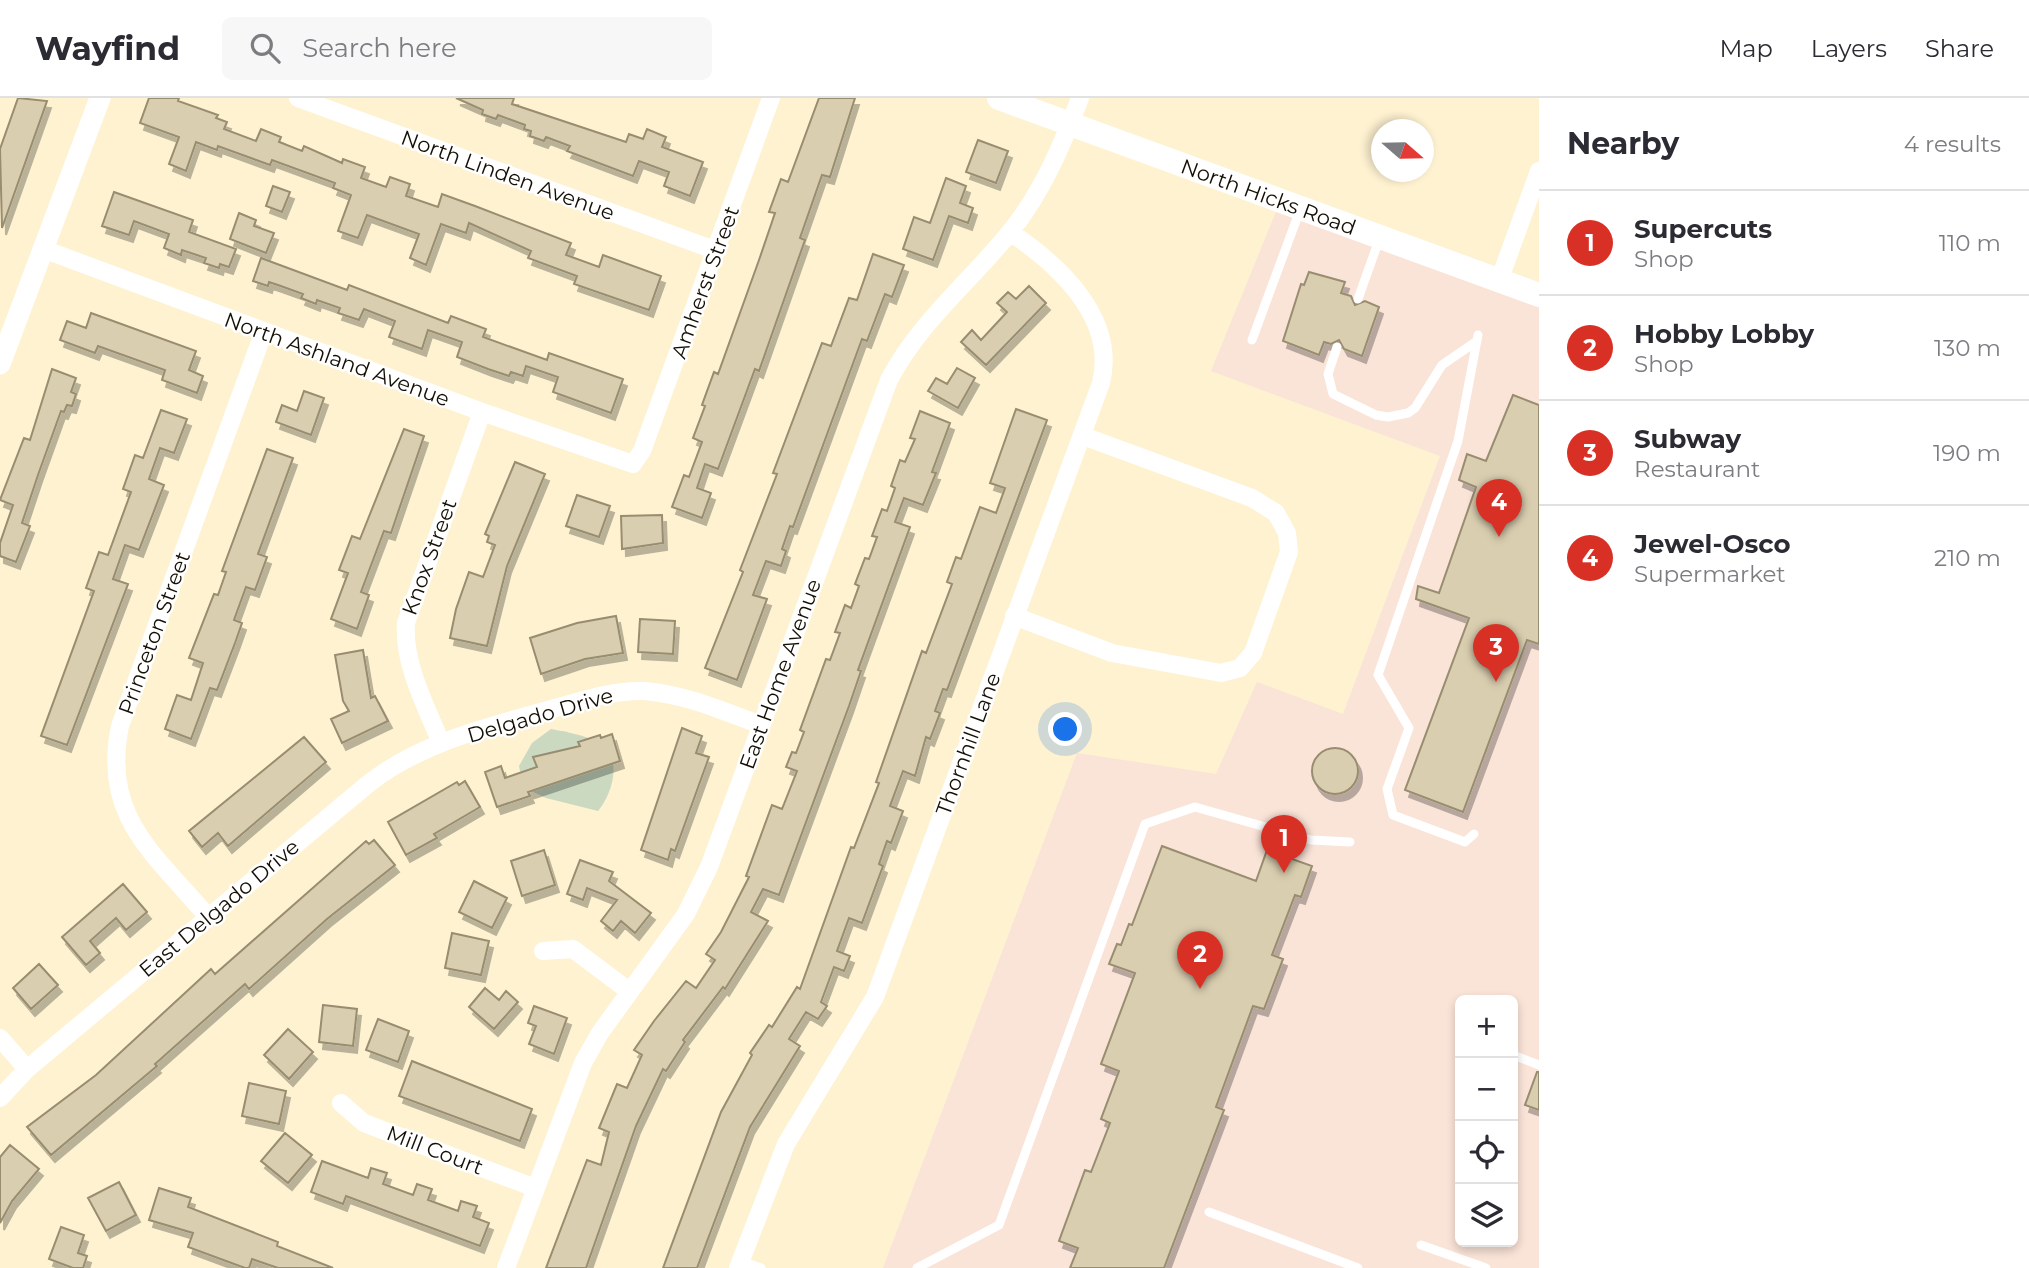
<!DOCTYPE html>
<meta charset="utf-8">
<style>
:root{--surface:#fff;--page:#f7f7f7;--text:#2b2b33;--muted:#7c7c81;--line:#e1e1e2;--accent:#d93025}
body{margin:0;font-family:Montserrat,sans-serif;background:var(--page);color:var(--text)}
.controls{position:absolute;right:21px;bottom:21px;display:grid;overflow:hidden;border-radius:10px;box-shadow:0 4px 10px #0003}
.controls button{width:63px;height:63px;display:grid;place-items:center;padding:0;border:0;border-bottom:2px solid var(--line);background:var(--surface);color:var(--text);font:35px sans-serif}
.compass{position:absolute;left:1371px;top:21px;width:63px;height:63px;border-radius:50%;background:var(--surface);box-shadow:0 4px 10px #0003;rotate:110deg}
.you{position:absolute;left:1066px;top:632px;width:24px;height:24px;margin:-18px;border:5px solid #fff;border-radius:50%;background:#1a73e8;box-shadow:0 0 0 10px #1a73e833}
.badge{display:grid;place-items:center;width:46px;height:46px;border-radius:50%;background:var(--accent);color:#fff;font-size:23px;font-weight:700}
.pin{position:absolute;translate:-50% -58px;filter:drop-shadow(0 2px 4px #0008)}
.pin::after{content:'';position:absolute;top:37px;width:24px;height:21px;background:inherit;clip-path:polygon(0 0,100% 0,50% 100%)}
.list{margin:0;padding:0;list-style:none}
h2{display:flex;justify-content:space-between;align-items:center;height:91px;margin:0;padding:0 28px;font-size:30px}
h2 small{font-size:23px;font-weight:400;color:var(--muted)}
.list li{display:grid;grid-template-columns:46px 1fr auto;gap:21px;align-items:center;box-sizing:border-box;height:105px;padding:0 28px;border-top:2px solid var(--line)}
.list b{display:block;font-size:26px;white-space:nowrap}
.list p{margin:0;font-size:23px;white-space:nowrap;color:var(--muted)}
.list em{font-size:23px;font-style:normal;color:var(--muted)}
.icon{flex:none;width:38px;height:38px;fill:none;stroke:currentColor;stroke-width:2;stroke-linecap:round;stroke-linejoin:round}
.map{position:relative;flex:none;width:1539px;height:1170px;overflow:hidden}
header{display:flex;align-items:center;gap:42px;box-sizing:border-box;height:98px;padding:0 35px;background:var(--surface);border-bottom:2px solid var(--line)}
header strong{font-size:33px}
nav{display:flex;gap:38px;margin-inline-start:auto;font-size:24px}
.search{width:490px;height:63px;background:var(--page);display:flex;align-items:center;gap:18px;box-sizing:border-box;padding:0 24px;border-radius:10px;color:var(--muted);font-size:26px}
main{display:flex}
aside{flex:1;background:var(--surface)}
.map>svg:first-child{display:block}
</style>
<header>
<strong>Wayfind</strong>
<div class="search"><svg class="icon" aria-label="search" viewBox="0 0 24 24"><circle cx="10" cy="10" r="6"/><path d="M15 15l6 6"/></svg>Search here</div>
<nav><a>Map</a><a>Layers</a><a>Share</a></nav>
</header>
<main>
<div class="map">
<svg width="1539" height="1170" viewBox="0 0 1539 1170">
<defs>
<filter id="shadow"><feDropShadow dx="4" dy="7" stdDeviation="0" flood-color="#0004"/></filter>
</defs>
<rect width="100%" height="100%" fill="#fef2d1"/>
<path fill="#fae3d7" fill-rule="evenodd" d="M 1280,104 L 1539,197 L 1539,1170 L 883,1170 L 1077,655 L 1216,676 L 1257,584 L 1343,616 L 1440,358 L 1211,273 ZM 1460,902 L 1513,902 L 1513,1144 L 1460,1144 Z"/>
<path fill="#cbd9c1" d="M 551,631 C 568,634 584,637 599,645 C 624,660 612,696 598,713 L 546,700 L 523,689 L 519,668 L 532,645 Z"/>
<path fill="#daceb0" stroke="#988d6f" stroke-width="2" filter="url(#shadow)" d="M 18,0 L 47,3 L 2,130 L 0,51 Z
M 149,0 L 179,0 L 178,3 L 218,17 L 216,20 L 227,24 L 224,31 L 256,43 L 261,31 L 281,39 L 279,44 L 302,53 L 304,48 L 342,65 L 343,61 L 365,69 L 361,80 L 386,89 L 390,79 L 410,86 L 406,98 L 438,109 L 442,96 L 475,108 L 571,145 L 566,157 L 599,169 L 603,157 L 661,178 L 649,212 L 574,186 L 577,178 L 528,160 L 531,153 L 469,125 L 466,135 L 441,126 L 426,167 L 410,160 L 419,136 L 367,117 L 358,140 L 338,133 L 351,97 L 333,90 L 335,85 L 272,62 L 270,67 L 218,48 L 217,52 L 196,44 L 186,73 L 169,66 L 179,39 L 140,25 Z
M 456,0 L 514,0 L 512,6 L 626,44 L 629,36 L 643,41 L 647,31 L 666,39 L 662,49 L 703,64 L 690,98 L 664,88 L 669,74 L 639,63 L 633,78 L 567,53 L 570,48 L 546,39 L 544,43 L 530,38 L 531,33 L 524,31 L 525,27 L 498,17 L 496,21 L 482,16 L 483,12 Z
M 819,0 L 855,0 L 830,79 L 822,77 L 800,140 L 805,142 L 759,273 L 755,271 L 718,371 L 705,366 L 697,390 L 711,395 L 702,420 L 672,409 L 684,377 L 689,379 L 702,344 L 693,340 L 705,308 L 702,307 L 714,274 L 718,276 L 759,162 L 775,115 L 769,114 L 781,81 L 788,84 Z
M 978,42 L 1008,53 L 996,85 L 966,74 Z
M 946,80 L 966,88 L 960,105 L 973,110 L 968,125 L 949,118 L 933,162 L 903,151 L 914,119 L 930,125 Z
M 273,88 L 290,94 L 282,114 L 266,108 Z
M 114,94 L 193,122 L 189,134 L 236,151 L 229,169 L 220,166 L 219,170 L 204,165 L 206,160 L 182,152 L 181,157 L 164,150 L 169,136 L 134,123 L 129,137 L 102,128 Z
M 239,115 L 256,122 L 254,128 L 274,135 L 266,155 L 230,141 Z
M 873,156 L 904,167 L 892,199 L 885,196 L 867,243 L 862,241 L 793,429 L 790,428 L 782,451 L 786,453 L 781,468 L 766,463 L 753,497 L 767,501 L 737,582 L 705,570 L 743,474 L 740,472 L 777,376 L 773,375 L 822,245 L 831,248 L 849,200 L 857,202 Z
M 261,160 L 347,192 L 349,187 L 448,225 L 451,218 L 486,231 L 483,239 L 547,262 L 549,255 L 623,281 L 611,315 L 553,294 L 558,279 L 526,268 L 523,278 L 511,274 L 509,278 L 488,271 L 457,259 L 462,244 L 428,232 L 422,251 L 389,239 L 395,223 L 364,211 L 359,222 L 338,215 L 340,210 L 317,202 L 316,206 L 301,200 L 303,196 L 278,187 L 269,184 L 268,188 L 253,183 Z
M 1309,174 L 1345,184 L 1341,195 L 1351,198 L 1355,207 L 1365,203 L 1379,209 L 1362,258 L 1344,251 L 1339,242 L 1331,246 L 1324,244 L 1319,257 L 1283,243 L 1301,186 L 1304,187 Z
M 1029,188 L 1046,205 L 986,267 L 961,244 L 972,232 L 981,242 L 1007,214 L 997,205 L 1008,194 L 1016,201 Z
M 91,215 L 196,253 L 189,272 L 203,278 L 197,295 L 162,282 L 165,272 L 98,248 L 95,255 L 60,242 L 67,223 L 86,230 Z
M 957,270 L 975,280 L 958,310 L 928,293 L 936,280 L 947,286 Z
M 52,271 L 76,280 L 71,294 L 76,296 L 72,308 L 67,307 L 64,314 L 61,313 L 38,377 L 22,425 L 30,428 L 16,464 L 0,458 L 0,445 L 13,407 L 0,402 L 24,340 L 30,342 Z
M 304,293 L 324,300 L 311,337 L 276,324 L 282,307 L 297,313 Z
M 1513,297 L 1539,307 L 1539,546 L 1527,542 L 1463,714 L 1405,692 L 1469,520 L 1416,501 L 1418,488 L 1439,495 L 1476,389 L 1459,382 L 1467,356 L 1486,363 Z
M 1016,311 L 1047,322 L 947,592 L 943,591 L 935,613 L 940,615 L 930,641 L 926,639 L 915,678 L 903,673 L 890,708 L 903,713 L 891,745 L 887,743 L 879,766 L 883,768 L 862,825 L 849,820 L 837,853 L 850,858 L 844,873 L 834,869 L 821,904 L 827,908 L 818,921 L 806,914 L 789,941 L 800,948 L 750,1029 L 697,1170 L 663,1170 L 721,1014 L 752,957 L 750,955 L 769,927 L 772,929 L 797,889 L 800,891 L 851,749 L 854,750 L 879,685 L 876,684 L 922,553 L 926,555 L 952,486 L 947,484 L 956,459 L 961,461 L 980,409 L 996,415 L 1005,390 L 990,385 Z
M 161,312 L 187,321 L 174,355 L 160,350 L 149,381 L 164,387 L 139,452 L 125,447 L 113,481 L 128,486 L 67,647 L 41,638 L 94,493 L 86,490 L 99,454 L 108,457 L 131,394 L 123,391 L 135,357 L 143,360 Z
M 920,313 L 950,325 L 932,374 L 936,375 L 923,407 L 904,400 L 895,424 L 910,429 L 858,572 L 861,573 L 849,608 L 779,797 L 763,791 L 751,814 L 768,823 L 725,891 L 723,889 L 683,942 L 685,944 L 666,973 L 663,971 L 636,1028 L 586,1170 L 546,1170 L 587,1062 L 601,1067 L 609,1034 L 599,1030 L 617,986 L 627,990 L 642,957 L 634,952 L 654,923 L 686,883 L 696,890 L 715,862 L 706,856 L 721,834 L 749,779 L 746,778 L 772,707 L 782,711 L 797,673 L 786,669 L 792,654 L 796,655 L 804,634 L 800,632 L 826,561 L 830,562 L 840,535 L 835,534 L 845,507 L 851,510 L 859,488 L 855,486 L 865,460 L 869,461 L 877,439 L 872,438 L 882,411 L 887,413 L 895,390 L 891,388 L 900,362 L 905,364 L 915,341 L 910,340 Z
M 404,331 L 424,338 L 391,435 L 384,433 L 361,494 L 369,497 L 357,531 L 331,521 L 348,475 L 339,472 L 352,438 L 360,441 Z
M 267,351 L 293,360 L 258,456 L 267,459 L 255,492 L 246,489 L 234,522 L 242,525 L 235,545 L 217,592 L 210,590 L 191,641 L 165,631 L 177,597 L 191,602 L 203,565 L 189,560 L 214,496 L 218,497 L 226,474 L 222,473 Z
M 515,364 L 545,376 L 507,468 L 487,548 L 450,540 L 456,511 L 469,474 L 483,479 L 495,447 L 487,444 L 489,438 L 485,436 Z
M 577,397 L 610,408 L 599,439 L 566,428 Z
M 662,417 L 663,445 L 622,451 L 621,418 Z
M 616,518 L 623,555 L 585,561 L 541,576 L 530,540 L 577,525 Z
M 640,521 L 675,523 L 673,556 L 638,554 Z
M 363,552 L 371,600 L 375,598 L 388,623 L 342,645 L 331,621 L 349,613 L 343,603 L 335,557 Z
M 682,630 L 702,638 L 696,655 L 709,659 L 675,753 L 671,751 L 668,762 L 641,752 Z
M 612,636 L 620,663 L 528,694 L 530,698 L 497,709 L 485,674 L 501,668 L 505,680 L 537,669 L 533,659 L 580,648 L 578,644 L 600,637 L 601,640 Z
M 304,639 L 326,664 L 228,748 L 218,735 L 202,749 L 189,733 Z
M1312 673a23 23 0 1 1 46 0a23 23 0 1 1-46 0Z
M 465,683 L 480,709 L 434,736 L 437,740 L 406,757 L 388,724 L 457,684 L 459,687 Z
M 374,742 L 395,767 L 327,821 L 249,891 L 245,886 L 155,966 L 157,968 L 51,1057 L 27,1029 L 96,977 L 211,871 L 215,876 L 366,743 L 369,746 Z
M 1162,748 L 1256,783 L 1267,752 L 1312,768 L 1301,799 L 1295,797 L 1272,857 L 1283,861 L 1264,911 L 1253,908 L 1216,1009 L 1224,1012 L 1164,1170 L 1070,1170 L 1078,1150 L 1059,1143 L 1085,1072 L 1091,1074 L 1110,1025 L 1101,1021 L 1119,973 L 1101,966 L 1135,875 L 1109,866 L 1117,846 L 1121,847 L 1129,826 L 1132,827 Z
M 544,752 L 555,787 L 522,798 L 511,763 Z
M 580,762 L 613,774 L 609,783 L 651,815 L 635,835 L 621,823 L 613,833 L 601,823 L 617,802 L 587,790 L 583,802 L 567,796 Z
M 474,783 L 507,800 L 492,830 L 459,814 Z
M 123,786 L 147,814 L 126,832 L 116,820 L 90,843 L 100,855 L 86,867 L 62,839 Z
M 452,835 L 489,843 L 481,877 L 445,870 Z
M 39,866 L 58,887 L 31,911 L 13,890 Z
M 485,890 L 499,902 L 506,893 L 518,904 L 494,931 L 469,909 Z
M 323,907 L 357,911 L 353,948 L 319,944 Z
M 534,908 L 567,920 L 554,956 L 529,946 L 536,928 L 528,925 Z
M 378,921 L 409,933 L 398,964 L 366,952 Z
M 288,931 L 313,954 L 289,981 L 264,957 Z
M 412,963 L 532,1011 L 520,1043 L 399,998 Z
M 1537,974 L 1539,974 L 1539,1012 L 1525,1007 Z
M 249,985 L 286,993 L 279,1026 L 242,1018 Z
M 285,1035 L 312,1057 L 288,1085 L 261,1063 Z
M 10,1047 L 39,1071 L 12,1103 L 0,1125 L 0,1059 Z
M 322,1063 L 368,1080 L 371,1070 L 387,1075 L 383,1086 L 413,1097 L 417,1086 L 432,1091 L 428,1102 L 458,1113 L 461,1103 L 477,1108 L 473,1119 L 489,1125 L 480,1148 L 346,1098 L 343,1106 L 311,1094 Z
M 119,1084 L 136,1117 L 106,1133 L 88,1100 Z
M 159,1090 L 191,1100 L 188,1109 L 278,1144 L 277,1148 L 333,1170 L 278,1170 L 252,1161 L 249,1170 L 245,1170 L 188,1149 L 193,1135 L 149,1122 Z
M 61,1129 L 84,1137 L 78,1155 L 87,1158 L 83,1170 L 73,1170 L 49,1161 Z"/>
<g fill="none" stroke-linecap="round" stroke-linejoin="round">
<path stroke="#fff" stroke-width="9" d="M 1358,201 L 1379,142
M 1252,242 L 1300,112
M 1337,249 L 1328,276 L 1333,296 L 1376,317 L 1388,319 L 1408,315 L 1415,310 L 1442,267 L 1477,243
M 1474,736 L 1465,744 L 1393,717 L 1387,691 L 1409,630 L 1378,577 L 1458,343 L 1478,237
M 1513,957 L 1539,967
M 1209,1114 L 1358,1170
M 1421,1147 L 1486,1170
M 741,1163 L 761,1170
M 917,1170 L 999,1127 L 1145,726 L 1195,709 L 1311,742 L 1350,744"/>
<path stroke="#fff" stroke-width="18" d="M 298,0 L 717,153
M 43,151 L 482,314 L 633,366 L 642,353 L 771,0
M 1499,183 L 1539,73
M 1014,518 L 1112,555 L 1221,575 L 1240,570 L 1253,555 L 1289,454 L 1287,435 L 1276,415 L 1252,400 L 1083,338
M 441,645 C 426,608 403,566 406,525 L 482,314
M 208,819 C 155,756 101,719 120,628 L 264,233
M 543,853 L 573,851 L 629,893
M 0,940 L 27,971
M 0,1000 L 27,971 L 368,686 C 421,644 491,628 555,610 C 584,602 613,592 644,593 C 685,596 723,613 761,627
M 341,1005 L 364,1025 L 535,1090
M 506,1170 L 583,965 L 600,935 L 686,816 L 709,769 L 889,282 C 920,223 970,184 1011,133 C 1043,93 1062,47 1080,0
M 738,1170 L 786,1046 L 875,899 L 1101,285 C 1117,220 1059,167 1010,134"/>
<path stroke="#fff" stroke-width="21" d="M 0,266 L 100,0"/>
<path stroke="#fff" stroke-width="24" id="s1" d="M 999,0 L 1539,197"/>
</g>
<g text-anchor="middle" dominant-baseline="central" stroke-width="5" stroke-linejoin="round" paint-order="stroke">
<g font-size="21" fill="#140f05" stroke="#fff">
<text transform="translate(508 77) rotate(20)">North Linden Avenue</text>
<text stroke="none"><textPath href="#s1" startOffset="287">North Hicks Road</textPath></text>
<text transform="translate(705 184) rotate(-70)">Amherst Street</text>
<text transform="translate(337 261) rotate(20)">North Ashland Avenue</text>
<text transform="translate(429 459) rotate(-70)">Knox Street</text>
<text transform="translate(154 535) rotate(-70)">Princeton Street</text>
<text transform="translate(780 576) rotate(-70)">East Home Avenue</text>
<text transform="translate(540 617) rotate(-16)">Delgado Drive</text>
<text transform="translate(968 646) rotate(-70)">Thornhill Lane</text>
<text transform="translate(219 810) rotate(-40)">East Delgado Drive</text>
<text transform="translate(435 1052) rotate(21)">Mill Court</text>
</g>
</g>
</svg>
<div class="controls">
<button>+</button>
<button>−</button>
<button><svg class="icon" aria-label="locate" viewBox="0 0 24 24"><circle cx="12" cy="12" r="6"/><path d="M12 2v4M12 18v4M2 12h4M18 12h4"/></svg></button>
<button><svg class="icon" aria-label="layers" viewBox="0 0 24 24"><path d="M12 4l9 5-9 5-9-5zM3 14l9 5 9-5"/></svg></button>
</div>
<svg class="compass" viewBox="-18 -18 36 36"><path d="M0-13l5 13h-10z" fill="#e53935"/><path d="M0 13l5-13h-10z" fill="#7c7c81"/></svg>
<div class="you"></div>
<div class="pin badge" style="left:1284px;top:775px">1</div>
<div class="pin badge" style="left:1200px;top:891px">2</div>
<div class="pin badge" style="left:1496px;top:584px">3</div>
<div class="pin badge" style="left:1499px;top:439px">4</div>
</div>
<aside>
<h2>Nearby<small>4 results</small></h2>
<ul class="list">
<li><span class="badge">1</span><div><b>Supercuts</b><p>Shop</p></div><em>110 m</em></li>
<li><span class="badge">2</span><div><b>Hobby Lobby</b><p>Shop</p></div><em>130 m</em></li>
<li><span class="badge">3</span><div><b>Subway</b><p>Restaurant</p></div><em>190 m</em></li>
<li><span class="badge">4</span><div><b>Jewel-Osco</b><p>Supermarket</p></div><em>210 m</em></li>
</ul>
</aside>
</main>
